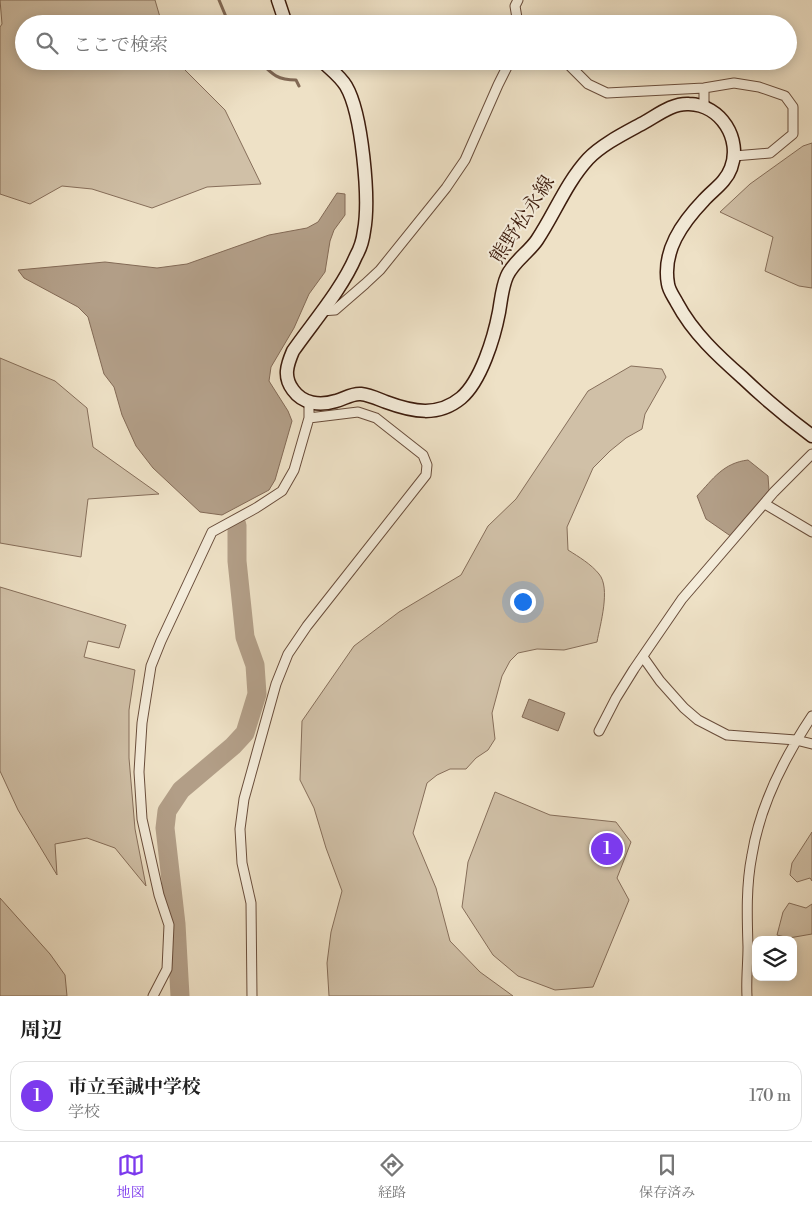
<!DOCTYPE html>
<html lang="ja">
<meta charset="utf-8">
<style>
:root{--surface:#fff;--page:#f6f6f6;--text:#222;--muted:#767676;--line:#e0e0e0;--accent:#7c3aed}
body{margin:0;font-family:"Libre Bodoni","Noto Serif JP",serif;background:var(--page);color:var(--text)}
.controls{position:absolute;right:15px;bottom:15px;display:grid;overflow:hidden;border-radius:10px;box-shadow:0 2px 12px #0003}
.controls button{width:45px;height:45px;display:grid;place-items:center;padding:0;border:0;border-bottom:1px solid var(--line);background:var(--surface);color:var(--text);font:25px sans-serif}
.you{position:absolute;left:522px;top:601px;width:18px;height:18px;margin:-12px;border:4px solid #fff;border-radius:50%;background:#1a73e8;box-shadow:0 0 0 8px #1a73e833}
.badge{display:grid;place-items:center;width:32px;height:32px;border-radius:50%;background:var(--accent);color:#fff;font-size:16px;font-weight:700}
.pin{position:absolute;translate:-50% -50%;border:2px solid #fff;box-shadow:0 1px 5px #0006}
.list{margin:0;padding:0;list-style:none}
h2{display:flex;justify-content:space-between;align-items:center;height:65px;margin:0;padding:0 20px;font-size:21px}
h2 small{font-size:16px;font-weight:400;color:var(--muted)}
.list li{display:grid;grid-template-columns:32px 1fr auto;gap:15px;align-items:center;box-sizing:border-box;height:70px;margin:0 10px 10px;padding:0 10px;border:1px solid var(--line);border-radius:15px}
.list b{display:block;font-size:19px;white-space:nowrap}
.list p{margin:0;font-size:16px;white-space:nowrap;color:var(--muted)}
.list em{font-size:16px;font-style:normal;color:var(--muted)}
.icon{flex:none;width:28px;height:28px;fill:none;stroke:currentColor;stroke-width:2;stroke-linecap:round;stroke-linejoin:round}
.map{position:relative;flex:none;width:812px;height:996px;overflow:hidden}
.search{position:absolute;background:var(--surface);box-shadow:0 2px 12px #0003;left:15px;right:15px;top:15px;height:55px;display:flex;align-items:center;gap:12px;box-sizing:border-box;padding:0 18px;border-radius:28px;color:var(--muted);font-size:19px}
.sheet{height:145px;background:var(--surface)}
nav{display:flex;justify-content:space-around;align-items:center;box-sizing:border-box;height:70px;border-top:1px solid var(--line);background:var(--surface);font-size:14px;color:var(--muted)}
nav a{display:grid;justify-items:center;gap:2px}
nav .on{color:var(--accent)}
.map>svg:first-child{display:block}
</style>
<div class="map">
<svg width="812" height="996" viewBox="0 0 812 996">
<rect width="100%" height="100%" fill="#eee1c6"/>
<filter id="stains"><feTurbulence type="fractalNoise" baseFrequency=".004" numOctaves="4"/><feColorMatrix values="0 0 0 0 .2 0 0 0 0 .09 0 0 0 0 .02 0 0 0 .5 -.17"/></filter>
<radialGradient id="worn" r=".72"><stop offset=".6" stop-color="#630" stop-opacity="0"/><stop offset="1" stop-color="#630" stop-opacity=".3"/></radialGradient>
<path fill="#d0c0a7" stroke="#866e5a" d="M 0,0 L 155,0 L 162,24 L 24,24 L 24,61 L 176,61 L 225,110 L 261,184 L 207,187 L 152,208 L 92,189 L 62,186 L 30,204 L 0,194 L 0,27 L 2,24 Z
M 812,143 L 812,288 L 799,286 L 765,271 L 773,237 L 720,212 L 750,184 L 803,146 Z
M 0,358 L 55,381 L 87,408 L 93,447 L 159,494 L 88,499 L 81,557 L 0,543 Z
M 631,366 L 662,369 L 666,377 L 645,414 L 642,429 L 626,438 L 610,451 L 593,468 L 567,527 L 568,550 C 579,557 591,564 599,574 C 611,588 600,625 597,642 L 564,650 L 537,649 L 518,653 L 510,661 L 502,676 L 492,713 L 495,739 L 488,750 L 476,758 L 466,769 L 450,769 L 437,775 L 427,783 L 413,833 L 436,888 L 450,941 L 480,972 L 513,996 L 329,996 L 327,963 L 331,932 L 342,891 L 326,848 L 314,808 L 300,780 L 302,721 L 354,646 L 399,612 L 461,575 L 488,526 L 516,499 L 588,391 Z
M 0,587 L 126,625 L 119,648 L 88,641 L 84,657 L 135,670 L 129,710 L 129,758 L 135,829 L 146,886 L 115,848 L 87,838 L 55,844 L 57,875 L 18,810 L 0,771 Z
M 495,792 L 550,815 L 616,822 L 631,842 L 617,878 L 629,900 L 593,987 L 555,990 L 518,976 L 493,955 L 462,907 L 468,862 Z
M 812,832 L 812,881 L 810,878 L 797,882 L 790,875 L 792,863 Z
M 0,898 L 50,954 L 65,975 L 67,996 L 0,996 Z
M 789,903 L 806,908 L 812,904 L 812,934 L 789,938 L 777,935 L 783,912 Z"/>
<path fill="#b29e87" stroke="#836a56" d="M 337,193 L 345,194 L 345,215 L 334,230 L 330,241 L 325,272 L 309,294 L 294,328 L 271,367 L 269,381 L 288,411 L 292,421 L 275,480 L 269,490 L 222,515 L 200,512 L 153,468 L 136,446 L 122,415 L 114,387 L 104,374 L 88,317 L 78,307 L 24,278 L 18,270 L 105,262 L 157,268 L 187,264 L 269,235 L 307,228 L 318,222 Z
M 748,460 L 768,476 L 769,490 L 732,537 L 706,519 L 697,496 C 713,479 723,463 748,460 Z
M 529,699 L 565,713 L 558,731 L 522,717 Z"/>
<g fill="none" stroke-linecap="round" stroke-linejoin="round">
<path stroke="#836a56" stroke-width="3" d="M 219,0 L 229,24
M 259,61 C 272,74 277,80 296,80 L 299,86"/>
<path stroke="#b29e87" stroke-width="19" d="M 180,996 L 176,924 L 165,828 L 167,811 L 181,790 L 233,746 L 245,733 L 257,694 L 255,665 L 245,637 L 237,561 L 237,525"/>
<g stroke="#694d3b" stroke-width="11">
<path id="street" d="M 518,0 L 515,6 L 518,24
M 565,61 L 588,84 L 607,93 L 704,88 L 734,83 L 759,87 L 785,96 L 793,107 L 793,134 L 770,153 L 734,156
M 704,107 L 704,88
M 321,311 L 335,310 L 365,284 L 380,270 L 446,188 L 465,160 L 498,85 L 510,61
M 765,504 L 812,532
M 643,657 L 660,681 L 684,708 L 698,720 L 727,735 L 796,740 L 812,744
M 599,731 L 616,698 L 634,669 L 682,599 L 774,492 L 812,454
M 153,996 L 167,969 L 169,925 L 159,895 L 142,819 L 139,772 L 142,723 L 151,666 L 161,641 L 212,532 L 256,508 L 282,491 L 294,470 L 309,418 L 309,403
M 252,996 L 251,903 L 242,863 L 240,829 L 244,799 L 276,684 L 288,654 L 307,626 L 426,475 L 427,465 L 423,455 L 376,418 L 358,412 L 309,418
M 747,996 C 746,980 748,963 748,947 C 747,916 746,885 752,855 C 760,805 784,758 812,716"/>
</g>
<g stroke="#3d1c0d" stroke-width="15">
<path id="secondary" d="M 278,0 L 286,24
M 322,61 C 330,69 340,76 346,86 C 362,113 370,199 364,231 C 363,239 360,249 356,256 C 342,289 314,321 293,351 C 287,365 283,377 293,390 C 303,404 320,406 336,401 C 344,399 352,393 361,394 C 370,395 378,399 386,402 C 413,412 438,417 461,398 C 481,381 494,338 499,312 C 501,301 502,287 507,276 C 513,262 529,252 537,240 C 555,213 566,183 588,159 C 602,144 627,132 645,122 C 659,114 673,103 689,104 C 721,105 742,139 731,168 C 726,182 713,190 704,200 C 682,223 662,251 668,284 C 669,291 674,297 677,303 C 693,333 718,356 743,378 C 765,399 788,418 812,436"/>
</g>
<use href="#street" stroke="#f4ecda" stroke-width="9"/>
<use href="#secondary" stroke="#f4ecda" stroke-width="12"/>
</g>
<g text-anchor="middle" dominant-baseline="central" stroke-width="4" stroke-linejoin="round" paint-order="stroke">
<g font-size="20" fill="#3d1c0d" stroke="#f4ecda">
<text transform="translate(523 220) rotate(-57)">熊野松永線</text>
</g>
</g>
<rect width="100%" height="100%" filter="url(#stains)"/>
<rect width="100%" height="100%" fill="url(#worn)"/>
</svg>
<div class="controls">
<button><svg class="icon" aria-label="layers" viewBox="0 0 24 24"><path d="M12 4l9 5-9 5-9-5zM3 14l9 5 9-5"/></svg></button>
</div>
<div class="you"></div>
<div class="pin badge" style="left:607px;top:849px">1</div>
<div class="search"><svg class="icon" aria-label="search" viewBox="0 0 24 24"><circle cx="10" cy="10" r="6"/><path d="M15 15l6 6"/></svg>ここで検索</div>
</div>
<section class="sheet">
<h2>周辺<small></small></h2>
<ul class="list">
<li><span class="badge">1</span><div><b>市立至誠中学校</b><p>学校</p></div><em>170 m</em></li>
</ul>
</section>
<nav>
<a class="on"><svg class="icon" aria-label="map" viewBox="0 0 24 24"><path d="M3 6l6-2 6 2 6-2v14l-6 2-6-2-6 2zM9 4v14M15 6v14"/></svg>地図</a>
<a><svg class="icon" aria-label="directions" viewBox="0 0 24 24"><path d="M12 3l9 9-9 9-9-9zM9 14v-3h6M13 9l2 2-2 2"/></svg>経路</a>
<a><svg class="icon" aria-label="saved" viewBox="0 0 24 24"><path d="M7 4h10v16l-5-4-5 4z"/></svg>保存済み</a>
</nav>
